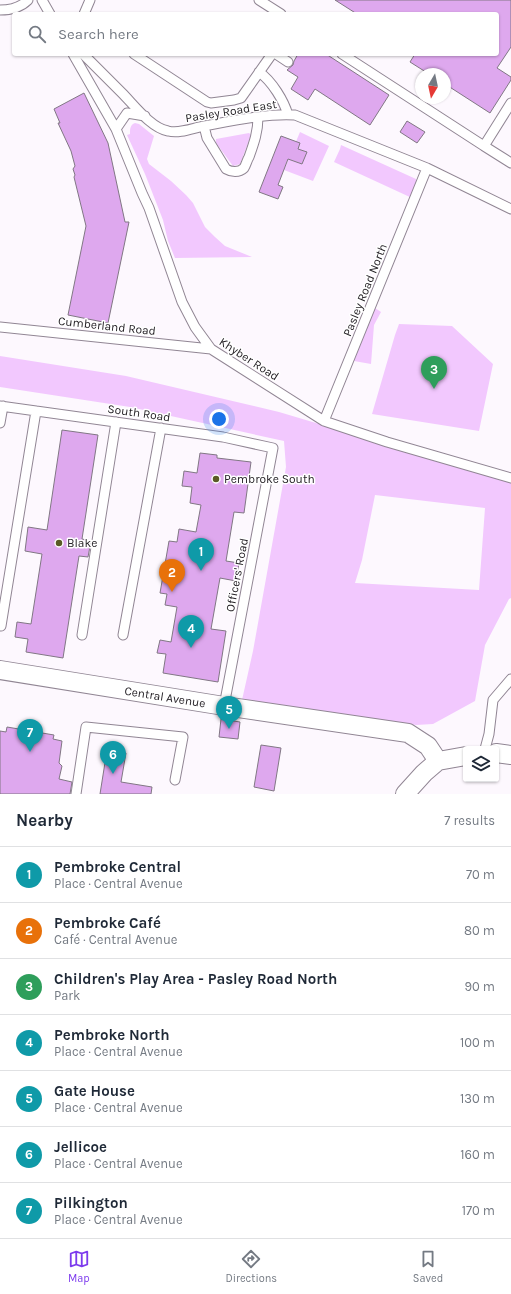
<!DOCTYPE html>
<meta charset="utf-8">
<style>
:root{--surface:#fff;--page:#f6f6f7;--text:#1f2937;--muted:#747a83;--line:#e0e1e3;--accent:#7c3aed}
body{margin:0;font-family:Karla,sans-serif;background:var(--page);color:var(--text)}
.controls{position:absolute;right:12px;bottom:12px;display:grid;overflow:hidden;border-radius:4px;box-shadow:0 1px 3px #0004}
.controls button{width:36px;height:36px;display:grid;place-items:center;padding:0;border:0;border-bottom:1px solid var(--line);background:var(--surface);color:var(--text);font:20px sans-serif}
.compass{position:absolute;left:415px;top:68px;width:36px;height:36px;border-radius:50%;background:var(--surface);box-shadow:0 1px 3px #0004;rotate:189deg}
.you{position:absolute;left:219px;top:419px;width:14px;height:14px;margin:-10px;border:3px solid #fff;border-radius:50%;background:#1a73e8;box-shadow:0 0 0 6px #1a73e833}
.badge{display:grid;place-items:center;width:26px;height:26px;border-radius:50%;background:var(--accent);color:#fff;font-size:13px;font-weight:700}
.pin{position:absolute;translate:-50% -33px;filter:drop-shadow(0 1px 2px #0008)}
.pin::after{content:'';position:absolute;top:21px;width:14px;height:12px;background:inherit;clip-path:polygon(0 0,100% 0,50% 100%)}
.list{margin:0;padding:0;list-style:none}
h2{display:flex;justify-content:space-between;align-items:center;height:52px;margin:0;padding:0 16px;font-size:17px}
h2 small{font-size:13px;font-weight:400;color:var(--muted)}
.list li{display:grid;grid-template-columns:26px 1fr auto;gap:12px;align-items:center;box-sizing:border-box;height:56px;padding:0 16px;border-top:1px solid var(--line)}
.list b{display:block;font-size:15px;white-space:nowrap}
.list p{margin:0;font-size:13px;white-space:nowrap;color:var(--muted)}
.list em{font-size:13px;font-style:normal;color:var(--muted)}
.icon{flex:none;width:22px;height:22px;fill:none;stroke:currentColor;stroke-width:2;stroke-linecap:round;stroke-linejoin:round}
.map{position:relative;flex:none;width:511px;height:794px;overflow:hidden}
.search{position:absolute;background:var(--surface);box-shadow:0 1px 3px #0004;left:12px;right:12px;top:12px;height:44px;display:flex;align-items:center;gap:10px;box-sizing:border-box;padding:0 14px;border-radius:4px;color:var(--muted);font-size:15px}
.sheet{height:444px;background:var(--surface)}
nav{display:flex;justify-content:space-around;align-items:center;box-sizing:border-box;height:56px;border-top:1px solid var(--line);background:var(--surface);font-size:11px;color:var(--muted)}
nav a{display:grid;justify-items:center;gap:2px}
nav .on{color:var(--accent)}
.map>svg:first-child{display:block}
</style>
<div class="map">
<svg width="511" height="794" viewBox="0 0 511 794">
<rect width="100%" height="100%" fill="#fdf8fe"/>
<path fill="#f2c8fe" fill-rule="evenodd" d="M 135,123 L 139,124 L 154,136 L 147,159 L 149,164 L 171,181 L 186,195 L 193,203 L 205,227 L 215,237 L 225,246 L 252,257 L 175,258 L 168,241 L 163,220 L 145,174 L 127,135 L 130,134 C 130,129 130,125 135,123 Z
M 300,132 L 329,146 L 313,181 L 284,170 Z
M 249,133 L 251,135 L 250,138 L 240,164 L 233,166 L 216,143 L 216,139 Z
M 341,145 L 416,179 L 418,185 L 412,198 L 334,162 L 340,149 Z
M 375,308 L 381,312 L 374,325 L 371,364 L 354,361 Z
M 399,324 L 452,326 L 493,364 L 479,431 L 372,414 L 395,335 Z
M 0,356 L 126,376 L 279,412 L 511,481 L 511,598 L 509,599 L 485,645 L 475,701 L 433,724 L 416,725 L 242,700 L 253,651 L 286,467 L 284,441 L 130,407 L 0,387 ZM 375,495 L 485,508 L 479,590 L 355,583 L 362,560 Z"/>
<path fill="#dea8ee" stroke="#817784" d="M 335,0 L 511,0 L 511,47 L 497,68 L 511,77 L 511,80 L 490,113 L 445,84 L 445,74 L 429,74 L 410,62 L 415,54 L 497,54 L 497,14 L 357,14 Z
M 298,54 L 326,54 L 389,95 L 370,125 L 315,89 L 308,100 L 291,89 L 298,77 L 287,70 L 293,65 L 294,61 Z
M 84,93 L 108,143 L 125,222 L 129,222 L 108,323 L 68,315 L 86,226 L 74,177 L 75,175 L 73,169 L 75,166 L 71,151 L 58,123 L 60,123 L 54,109 Z
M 407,121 L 425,132 L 417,143 L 400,132 Z
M 281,136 L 300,143 L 298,149 L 307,152 L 302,164 L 288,159 L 278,185 L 283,187 L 278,199 L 259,192 Z
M 62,430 L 98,435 L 82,539 L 91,541 L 88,557 L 79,556 L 63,658 L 26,652 L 28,639 L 15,637 L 17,622 L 31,624 L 42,554 L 25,551 L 28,527 L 47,530 Z
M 200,453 L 217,455 L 217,458 L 251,462 L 244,513 L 234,512 L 226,561 L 239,563 L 236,581 L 220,578 L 211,629 L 226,631 L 218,682 L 163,673 L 166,654 L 157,653 L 160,640 L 171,642 L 177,607 L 165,605 L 167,594 L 160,593 L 169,541 L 177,542 L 179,529 L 196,532 L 201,505 L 190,503 L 192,487 L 182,486 L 184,471 L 197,473 Z
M 221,719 L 240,722 L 238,739 L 219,737 Z
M 7,727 L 54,735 L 53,739 L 62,741 L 59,763 L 62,766 L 59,779 L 72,782 L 70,794 L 0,794 L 0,731 L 6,732 Z
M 261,745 L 281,748 L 274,791 L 254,787 Z
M 107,750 L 126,753 L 121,782 L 152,787 L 151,794 L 100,794 Z"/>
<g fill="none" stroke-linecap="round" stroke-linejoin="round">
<g stroke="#918694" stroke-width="11">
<path id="lane" d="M 42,0 L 50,14
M 259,0 L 281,14
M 0,10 C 10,10 21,7 28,0
M 84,14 L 90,0
M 73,54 L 116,129 L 142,193 L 149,208 L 182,302 L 195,327 L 211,349 L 324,421 L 387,442 L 511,478
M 83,54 C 96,67 109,80 122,93 C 134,105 151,128 168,131 C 180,134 193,128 204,126 C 231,121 269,113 295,115 L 427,168 L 511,209
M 134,54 L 207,102 L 211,103 L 234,100 L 241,98 L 272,54
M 276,54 L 288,62
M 342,54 L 484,146 L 511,103
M 259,72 C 272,81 284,101 288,115
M 204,126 L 207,138 L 226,169 C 231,172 239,173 244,168 C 246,165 247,160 249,157 C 254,143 258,132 258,117
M 116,129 L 127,113 L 145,116
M 484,146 L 511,163
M 0,327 L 211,349
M 0,406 L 223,437 L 273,448 L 224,706
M 324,421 L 427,168
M 0,423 L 3,406
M 1,626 L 36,411
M 82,635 L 116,422
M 123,635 L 161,428
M 485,749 L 489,734 L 493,700 L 511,679
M 76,794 L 86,727 L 183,737 L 175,780"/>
</g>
<g stroke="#918694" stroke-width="20">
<path id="street" d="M 0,670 L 224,706 L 408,733 L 428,746 L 438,761
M 496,753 L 511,755
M 405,794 L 424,773 L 438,761 L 466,756"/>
</g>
<use href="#lane" stroke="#fff" stroke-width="9"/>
<use href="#street" stroke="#fff" stroke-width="18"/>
</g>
<g fill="#5a5a26" stroke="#fff" stroke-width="1.5">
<circle cx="216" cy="479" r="4"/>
<circle cx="59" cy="543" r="4"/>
</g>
<g text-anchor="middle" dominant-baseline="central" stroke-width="3" stroke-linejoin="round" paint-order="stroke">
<g font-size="12" fill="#252126" stroke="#fff">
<text transform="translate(231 111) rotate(-9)">Pasley Road East</text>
<text transform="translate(365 290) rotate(-68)">Pasley Road North</text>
<text transform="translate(107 326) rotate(6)">Cumberland Road</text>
<text transform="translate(249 359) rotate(33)">Khyber Road</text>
<text transform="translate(139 413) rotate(8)">South Road</text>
<text transform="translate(237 575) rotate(-79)">Officers' Road</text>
<text transform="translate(165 697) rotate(9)">Central Avenue</text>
</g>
<g font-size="12" fill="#252126" stroke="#fff" text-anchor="start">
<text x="224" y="479">Pembroke South</text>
<text x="67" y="543">Blake</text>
</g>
</g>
</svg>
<div class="controls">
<button><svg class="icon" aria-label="layers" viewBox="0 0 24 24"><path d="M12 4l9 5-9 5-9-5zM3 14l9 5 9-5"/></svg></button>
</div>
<svg class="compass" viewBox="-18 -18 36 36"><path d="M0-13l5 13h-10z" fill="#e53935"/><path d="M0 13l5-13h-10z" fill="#747a83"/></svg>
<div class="you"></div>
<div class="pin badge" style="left:201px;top:571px;background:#0f9aa8">1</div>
<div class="pin badge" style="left:172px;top:592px;background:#e8710a">2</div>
<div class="pin badge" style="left:434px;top:389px;background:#2e9e5b">3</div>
<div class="pin badge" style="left:191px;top:648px;background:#0f9aa8">4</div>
<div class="pin badge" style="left:229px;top:729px;background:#0f9aa8">5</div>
<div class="pin badge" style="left:113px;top:774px;background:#0f9aa8">6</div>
<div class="pin badge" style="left:30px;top:752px;background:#0f9aa8">7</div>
<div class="search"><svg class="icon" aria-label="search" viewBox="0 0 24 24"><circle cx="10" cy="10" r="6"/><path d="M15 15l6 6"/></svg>Search here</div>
</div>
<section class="sheet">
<h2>Nearby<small>7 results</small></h2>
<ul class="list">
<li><span class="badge" style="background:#0f9aa8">1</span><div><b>Pembroke Central</b><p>Place · Central Avenue</p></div><em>70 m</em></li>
<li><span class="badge" style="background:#e8710a">2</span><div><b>Pembroke Café</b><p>Café · Central Avenue</p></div><em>80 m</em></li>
<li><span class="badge" style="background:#2e9e5b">3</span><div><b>Children's Play Area - Pasley Road North</b><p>Park</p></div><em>90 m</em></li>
<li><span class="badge" style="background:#0f9aa8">4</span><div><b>Pembroke North</b><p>Place · Central Avenue</p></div><em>100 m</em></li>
<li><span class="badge" style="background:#0f9aa8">5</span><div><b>Gate House</b><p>Place · Central Avenue</p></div><em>130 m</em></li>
<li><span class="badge" style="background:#0f9aa8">6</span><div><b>Jellicoe</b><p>Place · Central Avenue</p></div><em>160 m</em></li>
<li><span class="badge" style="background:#0f9aa8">7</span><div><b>Pilkington</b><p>Place · Central Avenue</p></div><em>170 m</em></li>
</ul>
</section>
<nav>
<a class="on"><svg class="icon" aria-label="map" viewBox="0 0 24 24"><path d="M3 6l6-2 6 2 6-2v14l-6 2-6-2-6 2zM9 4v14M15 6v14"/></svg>Map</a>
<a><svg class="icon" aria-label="directions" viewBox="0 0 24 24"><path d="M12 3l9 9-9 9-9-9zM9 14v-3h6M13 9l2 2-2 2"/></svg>Directions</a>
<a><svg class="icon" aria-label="saved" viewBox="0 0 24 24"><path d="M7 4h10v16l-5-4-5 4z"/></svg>Saved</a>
</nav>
